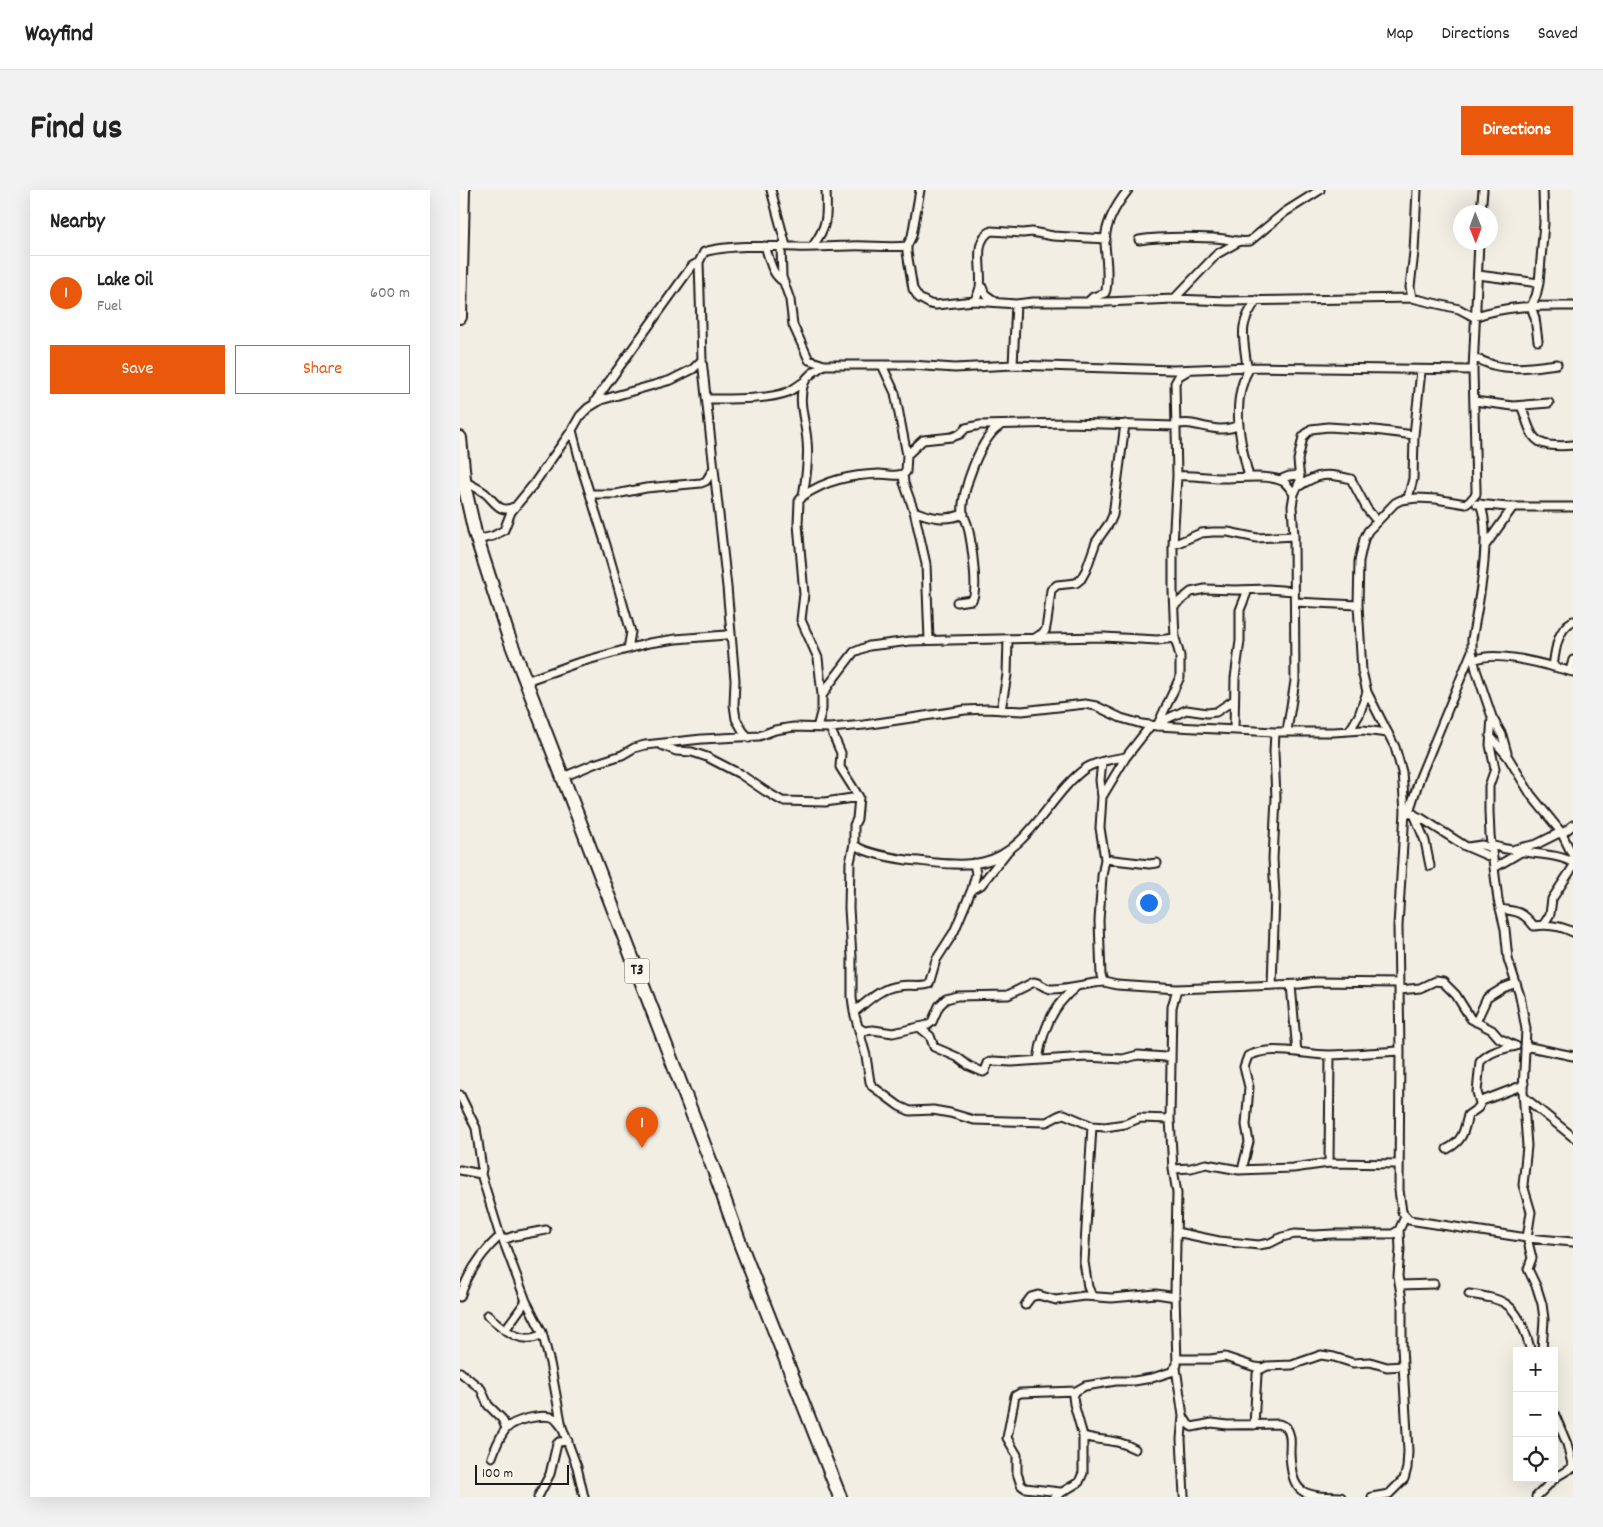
<!DOCTYPE html>
<meta charset="utf-8">
<style>
:root{--surface:#fff;--page:#f2f2f2;--text:#222;--muted:#767676;--line:#e0e0e0;--accent:#ea580c}
body{margin:0;font-family:Dekko,sans-serif;background:var(--page);color:var(--text)}
.controls{position:absolute;right:15px;bottom:15px;display:grid;overflow:hidden;border-radius:0px;box-shadow:0 5px 20px #0002}
.controls button{width:45px;height:45px;display:grid;place-items:center;padding:0;border:0;border-bottom:1px solid var(--line);background:var(--surface);color:var(--text);font:25px sans-serif}
.compass{position:absolute;left:993px;top:15px;width:45px;height:45px;border-radius:50%;background:var(--surface);box-shadow:0 5px 20px #0002;rotate:179deg}
.scale{position:absolute;left:15px;bottom:12px;width:94px;box-sizing:border-box;padding-left:5px;border:2px solid #1c1c1c;border-top:0;font-size:14px;line-height:18px;white-space:nowrap;color:#1c1c1c;-webkit-text-stroke:4px #fbf7ec;paint-order:stroke}
.you{position:absolute;left:688px;top:712px;width:18px;height:18px;margin:-12px;border:4px solid #fff;border-radius:50%;background:#1a73e8;box-shadow:0 0 0 8px #1a73e833}
.badge{display:grid;place-items:center;width:32px;height:32px;border-radius:50%;background:var(--accent);color:#fff;font-size:16px;font-weight:700}
.pin{position:absolute;translate:-50% -41px;filter:drop-shadow(0 1px 2px #0008)}
.pin::after{content:'';position:absolute;top:26px;width:18px;height:15px;background:inherit;clip-path:polygon(0 0,100% 0,50% 100%)}
.list{margin:0;padding:0;list-style:none}
h2{display:flex;justify-content:space-between;align-items:center;height:65px;margin:0;padding:0 20px;font-size:21px}
h2 small{font-size:16px;font-weight:400;color:var(--muted)}
.list li{display:grid;grid-template-columns:32px 1fr auto;gap:15px;align-items:center;box-sizing:border-box;height:75px;padding:0 20px;border-top:1px solid var(--line)}
.list b{display:block;font-size:19px;white-space:nowrap}
.list p{margin:0;font-size:16px;white-space:nowrap;color:var(--muted)}
.list em{font-size:16px;font-style:normal;color:var(--muted)}
.actions{display:flex;gap:10px;padding:15px 20px}
.actions a{flex:1;padding:11px 0;border:1px solid var(--accent);border-radius:0px;text-align:center;font-size:18px;color:var(--accent)}
.actions .main{background:var(--accent);color:#fff}
.icon{flex:none;width:28px;height:28px;fill:none;stroke:currentColor;stroke-width:2;stroke-linecap:round;stroke-linejoin:round}
.map{position:relative;flex:none;width:1113px;height:1307px;overflow:hidden;border-radius:0px}
header{display:flex;align-items:center;gap:30px;box-sizing:border-box;height:70px;padding:0 25px;background:var(--surface);border-bottom:1px solid var(--line)}
header strong{font-size:24px}
nav{display:flex;gap:28px;margin-inline-start:auto;font-size:18px}
.intro{display:flex;align-items:center;justify-content:space-between;box-sizing:border-box;height:120px;padding:0 30px}
h1{margin:0;font-size:35px}
.button{padding:12px 22px;border-radius:0px;background:var(--accent);color:#fff;font-size:18px;font-weight:700}
main{display:flex;gap:30px;padding:0 30px}
aside{flex:1;background:var(--surface);border-radius:0px;box-shadow:0 5px 20px #0002}
.map>svg:first-child{display:block}
</style>
<header>
<strong>Wayfind</strong>
<nav><a>Map</a><a>Directions</a><a>Saved</a></nav>
</header>
<div class="intro"><h1>Find us</h1><a class="button">Directions</a></div>
<main>
<aside>
<h2>Nearby<small></small></h2>
<ul class="list">
<li><span class="badge">1</span><div><b>Lake Oil</b><p>Fuel</p></div><em>600 m</em></li>
</ul>
<div class="actions"><a class="main">Save</a><a>Share</a></div>
</aside>
<div class="map">
<svg width="1113" height="1307" viewBox="0 0 1113 1307">
<rect width="100%" height="100%" fill="#f2eee4"/>
<filter id="ink" filterUnits="userSpaceOnUse"><feTurbulence type="fractalNoise" baseFrequency=".02" numOctaves="2"/><feDisplacementMap in="SourceGraphic" scale="10" xChannelSelector="R" yChannelSelector="G"/><feConvolveMatrix kernelMatrix="1 2 1 2 8 2 1 2 1" color-interpolation-filters="sRGB"/></filter>
<g filter="url(#ink)">
<g fill="none" stroke-linecap="round" stroke-linejoin="round">
<g stroke="#1c1c1c" stroke-width="11">
<path id="minor" d="M 311,0 L 326,56
M 460,0 L 452,46 L 447,56 L 447,62 L 453,99 L 459,108 L 470,114 L 476,115 L 514,111 L 556,114 L 573,112 L 646,112 L 714,109 L 767,111 L 952,108 L 999,119 L 1014,127
M 1021,22 L 1023,0
M 679,50 C 703,46 730,47 754,48 C 766,48 778,53 790,51 L 825,22 L 860,0
M 1019,52 L 1013,180 L 1016,300 L 1016,304 L 1009,312 L 1006,314 L 976,309 L 957,308 L 941,310 L 935,313 L 908,341 L 904,349 L 899,371 L 898,415 L 902,481 L 907,502 L 935,557 L 942,582 L 945,621 L 938,736 L 940,861 L 939,1000 L 942,1022 L 949,1030 L 1067,1048 L 1113,1052
M 305,56 C 310,70 311,84 324,92
M 321,56 L 322,87 L 330,110 L 333,135 L 349,170 L 364,175 L 451,175 L 495,178 L 553,175 L 713,180 L 790,177 L 1013,180
M 352,57 C 368,36 367,26 366,0
M 1018,85 L 1079,93
M 521,95 L 525,104 L 536,112
M 952,108 L 950,97 L 954,62 L 957,0
M 714,109 L 757,64 L 780,51
M 514,111 C 517,107 519,102 520,97 C 523,80 512,51 531,41 L 563,43 L 572,42 L 593,46 L 646,49
M 628,112 L 633,107 L 645,103 L 646,100 C 649,85 646,69 645,53 C 645,34 656,15 668,0
M 1014,127 C 1046,115 1080,116 1113,116
M 1078,151 L 1075,128 L 1071,116 L 1076,106 L 1079,93 L 1084,33 L 1083,0
M 1014,168 C 1020,170 1027,173 1033,175 C 1053,180 1076,177 1097,174
M 553,175 L 556,114
M 787,178 C 784,147 777,136 797,110
M 247,209 C 269,209 307,210 328,202 C 334,199 339,195 345,191
M 135,211 L 226,84 L 232,76 L 239,72
M 1014,211 L 1053,216 L 1089,213
M 1061,216 C 1069,232 1068,252 1089,255 C 1098,256 1104,256 1113,255
M 716,234 C 721,234 727,233 732,234 C 748,237 762,243 779,235
M 112,240 L 122,279 L 146,355 L 171,442 L 168,459
M 447,265 L 463,250 L 492,247 L 500,244 L 506,238 L 520,235 L 606,233 L 716,236
M 443,284 L 444,293 L 454,321 L 466,374 L 469,450
M 717,286 C 731,285 743,287 757,288 C 775,289 809,283 824,292 C 828,295 831,300 834,304
M 789,287 C 780,252 770,210 790,177
M 819,290 L 829,286 L 840,285
M 5,291 C 12,296 20,299 26,304 C 35,312 40,324 54,317
M 838,297 C 858,283 868,283 891,289 L 907,319 L 917,331
M 130,304 L 156,304 L 186,298 L 241,293 L 246,291 L 254,278
M 343,306 C 366,290 391,285 419,284 C 427,284 439,288 446,282 L 447,265 L 435,203 L 422,175
M 948,308 L 953,289 L 954,245 L 961,181
M 1017,314 L 1048,317 L 1113,317
M 1020,314 C 1033,341 1018,418 1012,449 L 1012,461 L 1016,480 L 1032,527 L 1030,555 L 1035,579 L 1029,596 L 1029,621 L 1030,645 L 1038,710 L 1045,739 L 1048,769 L 1060,806 L 1066,839 L 1063,901 L 1067,956 L 1063,995 L 1071,1022 L 1067,1048 L 1072,1068 L 1068,1079 L 1077,1098 L 1082,1114 L 1084,1129 L 1082,1161
M 454,321 C 471,328 486,331 504,324
M 17,350 L 33,346 L 44,340 L 51,322 L 73,295 L 112,240 L 120,226 L 128,218 L 141,210 L 211,190 L 233,179 L 242,170
M 713,355 L 741,343 L 753,342 L 768,342 L 797,348 L 834,346
M 1025,356 L 1053,317
M 497,412 L 512,410 C 519,401 511,350 508,337 C 507,332 504,327 503,323 C 500,303 522,245 540,236
M 835,412 L 898,415
M 715,415 L 731,402 L 745,399 L 775,400 L 808,399 L 834,401
M 575,448 C 578,446 582,444 585,441 C 587,438 590,407 591,400 L 597,395 L 616,393 L 621,389 L 626,380 L 636,352 L 650,332 L 653,325 L 665,234
M 1014,470 C 1037,459 1089,476 1113,482
M 1093,477 C 1095,462 1097,439 1113,431
M 1110,481 L 1113,470
M 66,491 L 117,473 L 189,453 L 216,449 L 266,445 L 270,443
M 362,505 L 358,468 L 341,430 L 344,404 L 338,334 L 339,311 L 343,306 C 346,288 349,269 347,251 C 346,233 337,211 344,193 C 347,185 357,180 364,175
M 541,520 L 547,485 L 548,449
M 1032,527 L 1042,545 L 1047,563
M 700,532 L 726,520 L 747,523 L 756,522 L 774,510
M 691,535 L 666,567 L 642,607 L 640,638 L 645,669 L 642,686 L 639,731 L 641,786 L 644,792 L 657,795 L 717,799 L 840,794 L 856,792 L 939,793
M 697,536 L 720,487 L 720,466 L 715,448 L 713,401 L 713,355 L 717,286 L 715,193 L 719,186 L 729,180
M 357,538 L 362,519 L 362,506 L 369,495 L 394,462 L 409,456 L 450,451 L 489,450 L 644,447 L 697,450 L 715,448
M 370,538 L 381,563 L 380,577 L 399,607 L 397,629 L 394,635 L 394,654 C 402,663 434,668 447,670 C 472,672 499,677 523,672 C 569,662 590,603 626,578 C 638,571 653,569 666,567
M 774,540 L 775,488 L 780,451 L 780,420 L 788,400
M 890,540 L 899,525 L 907,502
M 827,541 L 835,491 L 834,346 L 832,316 L 834,304 L 840,291 L 838,270 L 843,247 L 851,239 L 868,237 L 915,240 L 954,245
M 1030,546 L 1048,567 L 1071,605 L 1101,642 L 1113,666
M 289,548 L 283,541 L 276,529 L 274,515 L 275,490 L 267,397 L 242,170 L 239,72 L 244,62 C 267,55 312,56 336,57 C 354,58 372,56 389,56 C 409,55 427,58 447,56
M 201,555 L 216,561 L 232,562 L 247,567 L 280,584 L 305,601 L 322,611 L 365,612 L 399,607
M 642,572 L 640,590 L 642,607
M 103,587 L 134,574 L 162,565 L 174,558 L 185,555 L 242,549 L 299,546 L 315,540 L 334,537 L 370,538 L 404,535 L 505,520 L 527,519 L 562,521 L 625,514 L 636,516 L 661,528 L 682,534 L 697,536 L 815,542 L 874,542 L 903,540 L 928,543
M 945,621 L 961,628 L 1005,656 L 1033,668
M 949,622 L 960,587 L 1012,461
M 954,624 L 965,651 L 970,676
M 1102,644 L 1113,635
M 394,654 L 390,672 L 389,718 L 392,767 L 392,807 L 394,822 L 406,866 L 410,892 L 412,896 L 439,916 L 450,921 L 473,920 L 490,923 L 514,930 L 586,932 C 593,930 597,925 604,924 L 632,936 L 645,937 L 665,934 L 680,928 L 710,929
M 1031,655 C 1040,658 1049,660 1058,661 C 1073,664 1101,664 1113,673
M 1008,657 L 1022,655 L 1031,658
M 1055,659 L 1077,654 L 1101,642
M 645,669 L 689,674 L 697,673
M 1034,678 L 1061,662
M 512,699 L 521,695 L 547,662
M 1040,719 C 1058,721 1063,722 1074,736 C 1087,734 1101,736 1113,742
M 1084,734 L 1090,724 L 1092,709 L 1113,677
M 812,795 L 815,705 L 813,669 L 816,608 L 814,562 L 815,542
M 831,795 L 837,862
M 939,800 L 960,798 L 975,791 L 983,792 L 996,805 L 1011,829 L 1032,840 L 1039,848 L 1055,856
M 394,822 C 407,812 420,798 438,796 C 448,794 459,797 469,794 L 476,770 L 494,742 L 512,699 L 516,684 L 514,673
M 1016,832 L 1027,808 L 1043,798 L 1056,793
M 398,837 L 404,841 L 413,840 L 433,843 L 459,837 L 468,835 L 472,832 L 479,816 L 486,809 L 497,806 L 548,805 L 574,792 C 581,793 584,799 592,799 C 609,799 627,793 644,792
M 459,837 L 470,846 L 474,857 L 497,867 L 509,876 L 523,882 L 525,881 L 528,873 L 533,871 L 552,872 L 626,867 L 663,869 L 678,865 L 705,867 L 711,863
M 1065,856 L 1113,866
M 578,870 C 582,841 593,815 616,797
M 0,905 L 16,938 L 22,979 L 21,984 L 40,1046 L 43,1050 L 66,1111 L 82,1142 L 90,1173 L 102,1237 L 117,1277 L 124,1307
M 1064,907 L 1113,947
M 1020,913 L 1017,902 L 1020,872 C 1030,861 1042,859 1056,856
M 987,959 C 1003,951 1004,941 1008,925 L 1018,918 L 1022,911 L 1061,896 L 1064,893
M 869,973 L 870,865
M 713,979 L 731,978 L 746,974 L 779,980 L 833,978 L 869,973 L 939,974
M 0,980 L 21,984
M 782,980 L 789,952 L 786,935 L 789,897 L 784,877 L 788,866 C 812,854 843,865 869,865 C 893,865 916,862 940,861
M 716,1042 L 759,1051 L 799,1055 L 810,1053 L 822,1047 L 835,1044 L 854,1045 L 874,1044 L 933,1044 L 939,1040 L 945,1027
M 43,1050 L 54,1046 L 86,1040
M 940,1095 L 974,1094
M 1009,1104 C 1042,1109 1054,1111 1066,1145 C 1068,1150 1069,1156 1071,1161
M 632,1106 L 628,1097 L 624,1072 L 632,936
M 0,1107 C 8,1083 21,1063 40,1046
M 565,1115 L 571,1107 L 578,1105 L 596,1110 L 624,1106 L 652,1108 L 696,1104 L 716,1107
M 27,1125 C 43,1138 61,1157 82,1144
M 45,1140 L 66,1111
M 718,1169 L 750,1169 L 765,1167 L 795,1177 L 803,1178
M 716,1178 L 723,1226 L 728,1234 L 732,1237 L 752,1233 L 767,1235 L 819,1234 L 826,1237 C 832,1245 830,1253 830,1263 C 832,1305 842,1306 881,1307
M 0,1182 L 21,1199 L 28,1215 L 42,1229 L 46,1238
M 1094,1223 L 1107,1254 L 1113,1278
M 723,1226 L 721,1249 L 724,1306
M 794,1235 L 797,1184 L 799,1180 L 807,1176 L 832,1175 L 861,1165 L 874,1167 L 893,1173 L 910,1172 L 927,1177 L 943,1176
M 623,1246 C 643,1252 655,1248 675,1259
M 32,1267 C 36,1257 39,1247 46,1239 C 53,1230 83,1223 94,1228 C 97,1230 99,1234 102,1237
M 600,1302 L 565,1298 L 561,1295 L 557,1283 L 557,1265 L 547,1248 L 555,1206 L 560,1203 L 616,1201
M 78,1307 L 90,1284 L 97,1254 L 99,1252 L 108,1251
M 594,1307 L 619,1292 L 623,1283 L 623,1246 L 614,1214 L 613,1206 L 616,1201 L 625,1196 L 656,1191 L 674,1191 L 692,1188 L 711,1182 L 717,1175 L 715,1103 L 717,1003 L 713,979 L 710,929 L 712,817 L 717,799
M 912,1307 L 929,1304 L 944,1289 L 947,1278 L 948,1261 L 942,1157 L 942,1110 L 938,1086 L 940,1059 L 939,1040
M 1076,1307 L 1096,1287 L 1113,1277"/>
</g>
<g stroke="#1c1c1c" stroke-width="16">
<path id="trunk" d="M 0,127 L 3,0
M 0,248 L 5,299 L 15,343 L 48,445 L 255,983 L 281,1056 L 380,1307"/>
</g>
<use href="#minor" stroke="#fbf7ec" stroke-width="7"/>
<use href="#trunk" stroke="#fbf7ec" stroke-width="12"/>
</g>
</g>
<g text-anchor="middle" dominant-baseline="central" stroke-width="4" stroke-linejoin="round" paint-order="stroke">
<rect fill="#fbf7ec" stroke="#5f5e5a" stroke-width="1" x="164.5" y="768.5" width="25" height="25" rx="4"/>
<g font-size="15" font-weight="bold" fill="#1c1c1c">
<text x="177" y="781">T3</text>
</g>
</g>
</svg>
<div class="controls">
<button>+</button>
<button>−</button>
<button><svg class="icon" aria-label="locate" viewBox="0 0 24 24"><circle cx="12" cy="12" r="6"/><path d="M12 2v4M12 18v4M2 12h4M18 12h4"/></svg></button>
</div>
<svg class="compass" viewBox="-18 -18 36 36"><path d="M0-13l5 13h-10z" fill="#e53935"/><path d="M0 13l5-13h-10z" fill="#767676"/></svg>
<div class="scale">100 m</div>
<div class="you"></div>
<div class="pin badge" style="left:182px;top:958px">1</div>
</div>
</main>
